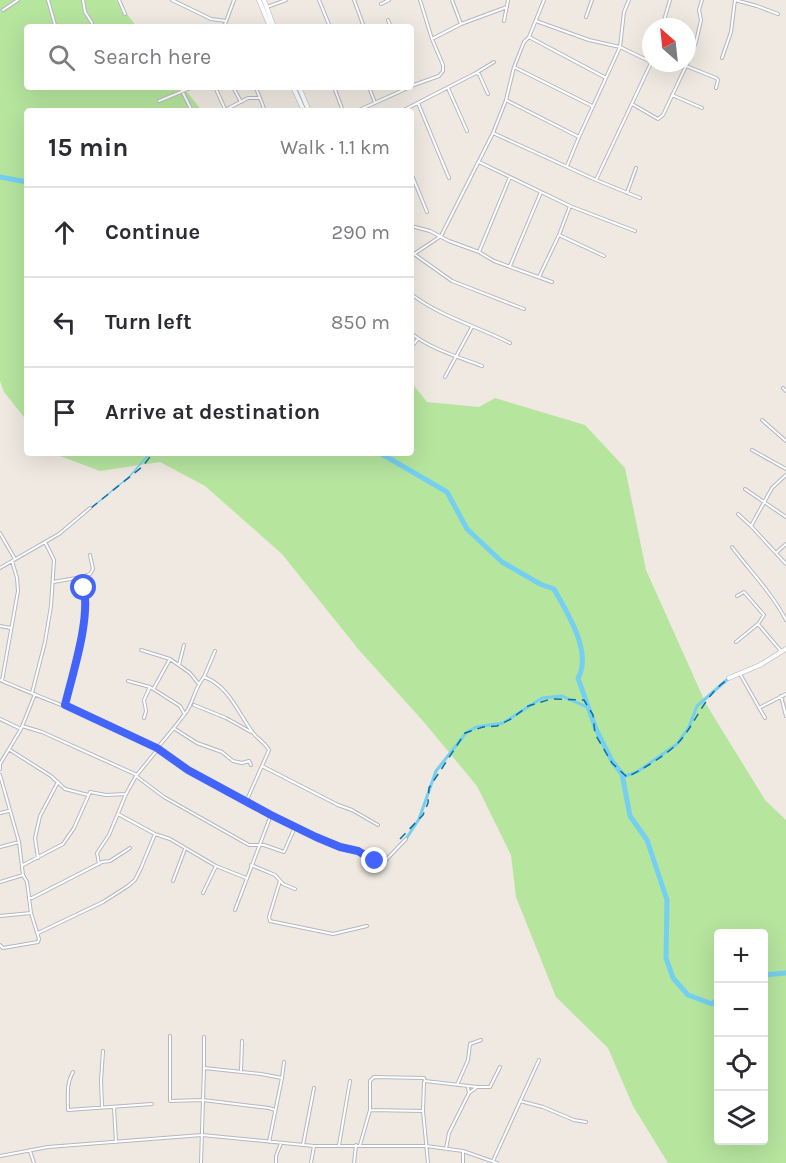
<!DOCTYPE html>
<meta charset="utf-8">
<style>
:root{--surface:#fff;--page:#f7f7f7;--text:#2b2b33;--muted:#7c7c81;--line:#e1e1e2}
body{margin:0;font-family:Karla,sans-serif;background:var(--page);color:var(--text)}
.controls{position:absolute;right:18px;bottom:18px;display:grid;overflow:hidden;border-radius:6px;box-shadow:0 6px 24px #0002}
.controls button{width:54px;height:54px;display:grid;place-items:center;padding:0;border:0;border-bottom:2px solid var(--line);background:var(--surface);color:var(--text);font:30px sans-serif}
.compass{position:absolute;left:642px;top:18px;width:54px;height:54px;border-radius:50%;background:var(--surface);box-shadow:0 6px 24px #0002;rotate:333deg}
.stop{position:absolute;width:18px;height:18px;margin:-14px;border:4px solid #4264fb;border-radius:50%;background:#fff}
.stop.end{background:#4264fb;border-color:#fff;box-shadow:0 2px 6px #0008}
.list{margin:0;padding:0;list-style:none}
h2{display:flex;justify-content:space-between;align-items:center;height:78px;margin:0;padding:0 24px;font-size:26px}
h2 small{font-size:20px;font-weight:400;color:var(--muted)}
.list li{display:grid;grid-template-columns:39px 1fr auto;gap:18px;align-items:center;box-sizing:border-box;height:90px;padding:0 24px;border-top:2px solid var(--line)}
.list b{display:block;font-size:22px;white-space:nowrap}
.list em{font-size:20px;font-style:normal;color:var(--muted)}
.icon{flex:none;width:33px;height:33px;fill:none;stroke:currentColor;stroke-width:2;stroke-linecap:round;stroke-linejoin:round}
.map{position:relative;flex:none;width:786px;height:1163px;overflow:hidden}
.search{position:absolute;background:var(--surface);box-shadow:0 6px 24px #0002;left:24px;top:24px;width:390px;height:66px;display:flex;align-items:center;gap:15px;box-sizing:border-box;padding:0 21px;border-radius:6px;color:var(--muted);font-size:22px}
.panel{position:absolute;background:var(--surface);box-shadow:0 6px 24px #0002;left:24px;top:108px;width:390px;height:348px;border-radius:6px}
.map>svg:first-child{display:block}
</style>
<div class="map">
<svg width="786" height="1163" viewBox="0 0 786 1163">
<rect width="100%" height="100%" fill="#efe9e1"/>
<path fill="#b6e59e" fill-rule="evenodd" d="M 0,0 L 116,0 L 137,27 L 27,27 L 27,87 L 183,87 L 202,111 L 27,111 L 27,421 L 4,392 L 0,381 Z
M 411,382 L 427,402 L 479,407 L 495,398 L 585,425 L 625,468 L 646,570 L 706,704 L 765,800 L 786,820 L 786,1163 L 668,1163 L 633,1106 L 608,1048 L 556,997 L 516,897 L 511,855 L 477,786 L 423,721 L 359,650 L 282,554 L 205,486 L 160,462 L 100,471 L 52,453 L 411,453 ZM 718,934 L 764,934 L 764,1140 L 718,1140 Z"/>
<g fill="none" stroke-linecap="round" stroke-linejoin="round">
<path stroke="#75cff0" stroke-width="1.5" d="M 91,508 L 129,477 L 150,453"/>
<path stroke="#75cff0" stroke-width="3" d="M 622,777 L 637,772 L 677,744 L 689,727 L 697,706 L 729,678
M 406,839 L 419,819 L 436,771 L 466,733 L 476,727 L 503,723 L 542,698 L 562,696 L 589,708"/>
<path stroke="#75cff0" stroke-width="5" d="M 0,177 L 27,182
M 380,453 L 447,492 L 467,529 L 502,562 L 540,584 L 554,589 C 566,611 593,652 578,678 L 596,729 L 612,761 L 622,774 L 630,816 L 647,840 L 667,900 L 666,958 L 673,978 L 688,995 L 712,1004 L 718,998
M 764,975 L 786,973"/>
<path stroke="#0d6fa3" stroke-width="1.5" stroke-dasharray="8 6" stroke-linecap="butt" d="M 91,508 L 142,467 L 153,453
M 400,839 L 423,815 L 428,803 L 429,788 L 465,733 L 483,727 L 497,726 L 511,719 L 528,706 L 551,699 L 584,700 L 593,715 L 595,734 L 612,763 L 627,777 C 643,769 663,757 676,745 C 695,727 704,693 729,679"/>
<g stroke="#b4b7c1" stroke-width="4">
<path id="street" d="M 48,0 L 55,25
M 83,0 L 85,12 L 92,23
M 119,0 L 125,14
M 172,0 L 211,19 L 226,21
M 319,0 L 330,27
M 354,0 L 364,27
M 452,0 L 461,24
M 735,0 L 757,6 L 778,14
M 381,4 L 389,0
M 267,7 L 286,0
M 3,10 L 18,0
M 586,17 L 592,0
M 388,20 L 391,27
M 504,21 L 508,0
M 536,21 L 589,40 L 620,47 L 651,62
M 224,25 L 232,27
M 224,27 L 234,0
M 662,27 L 670,0
M 529,37 L 606,78
M 432,39 L 461,24 L 507,7
M 722,58 L 731,32 L 735,0
M 686,66 L 716,78 L 718,80 L 716,88
M 514,67 L 592,106
M 476,73 L 479,74 L 488,94
M 411,86 L 439,76 L 443,71 L 443,65 L 432,39 L 420,0
M 180,87 L 192,111
M 215,87 L 225,109
M 233,87 L 241,102
M 334,87 L 343,111
M 369,87 L 375,103
M 256,88 L 265,111
M 448,88 L 467,131
M 672,95 L 702,108
M 506,100 L 579,137 L 567,166
M 159,101 L 193,87
M 418,103 L 449,178
M 632,104 L 658,119 L 663,115 L 686,66 L 696,42 L 701,20 L 699,10 L 702,0
M 223,111 L 248,98 L 259,98
M 357,111 L 410,87
M 402,111 L 476,73 L 494,62
M 493,133 L 596,180 L 640,198
M 579,137 L 620,47 L 624,12 L 629,0
M 479,162 L 570,206 L 635,231
M 411,173 L 427,212
M 596,180 L 651,63
M 627,193 L 636,168
M 411,226 L 430,231 L 449,241 L 479,252 L 494,261 L 552,282
M 559,235 L 604,256
M 479,252 L 510,177
M 414,254 L 452,281 L 524,309
M 411,256 L 441,236 L 493,133 L 506,100 L 514,67 L 524,42 L 529,37 L 544,0
M 510,266 L 541,192
M 539,277 L 559,235 L 570,206
M 411,294 C 441,317 477,326 510,343
M 411,333 C 430,349 459,357 482,366
M 411,347 L 418,339
M 445,377 L 472,327
M 783,388 L 786,391
M 762,420 L 786,441
M 752,450 L 786,469
M 745,489 L 786,517
M 738,514 L 751,526 L 786,564
M 751,526 L 772,488 L 786,475
M 0,533 L 15,559
M 732,547 C 750,571 772,593 786,620
M 777,552 L 786,544
M 0,568 L 59,534 L 90,508
M 82,577 L 90,574 L 93,569 L 90,555
M 53,582 L 82,577 L 86,600 L 86,609 L 65,705
M 758,624 L 781,651
M 0,626 L 11,628
M 736,642 L 758,624 L 764,615 L 744,592 L 737,596
M 141,650 L 170,659
M 215,651 L 204,677 C 229,686 238,713 253,733 C 258,739 265,743 269,750 L 246,802
M 179,665 L 184,645
M 740,674 L 765,718
M 0,680 C 43,699 88,714 130,734 C 151,744 168,758 188,770 C 202,779 217,786 232,794 C 272,816 312,837 356,850 C 366,853 373,864 384,862 L 406,839
M 2,681 L 18,591 L 17,578 L 12,561
M 128,681 L 150,687
M 154,688 L 170,659 L 190,673 L 198,683
M 32,693 L 45,642 L 51,606 L 54,560 L 45,542
M 781,696 L 786,716
M 194,705 L 226,718 L 251,732
M 759,708 L 786,694
M 144,718 L 146,711 L 144,700 L 150,687 L 180,706 L 184,713
M 0,719 L 21,729
M 22,726 L 42,732 L 137,775
M 175,729 L 197,743 L 222,752 L 233,761 L 242,763 L 249,761 L 251,765
M 157,748 C 168,736 177,724 187,711 C 194,700 195,687 204,677
M 10,750 L 51,776 L 65,789 L 88,795
M 262,766 L 338,805 L 352,810 L 378,825
M 0,769 L 0,764 L 21,729 L 35,694
M 0,775 L 19,842 L 23,875 L 27,882 L 29,897
M 136,776 L 164,797 L 249,845 L 264,845 L 284,852 L 295,827
M 0,813 L 9,811
M 118,814 L 155,834 L 170,839 L 216,866
M 0,847 L 19,842
M 38,858 L 35,838 L 40,816 L 58,782
M 99,864 L 97,853 L 109,835 L 126,794 L 136,776 L 158,749
M 23,865 L 63,844 L 74,828 L 90,792 L 106,795 L 126,794
M 251,865 L 275,875 L 283,884 L 295,889
M 173,881 L 185,849
M 280,881 L 269,917 L 270,921 L 333,934 L 367,926
M 0,882 L 23,875
M 203,893 L 216,866 L 246,878
M 235,910 L 271,815
M 31,913 L 29,898 L 32,898 L 102,862 L 110,861 L 130,848
M 0,916 L 31,913 L 39,939 L 38,942 L 3,948 L 0,945
M 38,933 L 103,902 L 128,886 L 135,880 L 141,868 L 155,834
M 170,1036 L 170,1101 L 203,1100 L 269,1108 L 275,1110
M 204,1068 L 204,1037
M 73,1072 C 66,1084 68,1097 68,1110 L 152,1104
M 241,1072 L 242,1041
M 282,1078 L 284,1062
M 424,1082 L 423,1111 L 428,1163
M 457,1085 L 468,1060 L 470,1044 L 481,1040
M 469,1093 L 477,1087 L 490,1087 L 500,1067
M 520,1101 L 543,1107 L 574,1120 L 586,1122
M 102,1107 L 101,1081 L 103,1051
M 114,1107 L 116,1142
M 370,1110 L 423,1111
M 303,1145 L 314,1088
M 339,1145 L 350,1081
M 360,1145 L 370,1110 L 370,1081 L 374,1077 L 424,1078 L 425,1081 L 477,1087
M 446,1149 L 449,1133 L 469,1093 L 468,1088
M 30,1151 L 34,1163
M 0,1156 L 48,1147 L 202,1135 L 314,1146 L 426,1146 L 463,1151 L 497,1163
M 493,1161 L 539,1060
M 201,1163 L 204,1068 L 261,1074 L 282,1078 L 269,1142
M 276,1163 L 276,1156 L 281,1143
M 311,1163 L 314,1146
M 354,1163 L 356,1145
M 463,1163 L 463,1151"/>
</g>
<g stroke="#b4b7c1" stroke-width="5">
<path id="secondary" d="M 259,0 L 270,27
M 264,0 L 274,27
M 293,87 L 304,111
M 299,87 L 309,111
M 729,678 L 760,665 L 786,649"/>
</g>
<use href="#street" stroke="#fff" stroke-width="2"/>
<use href="#secondary" stroke="#fff" stroke-width="4"/>
</g>
<g fill="none" stroke-linecap="round" stroke-linejoin="round">
<path stroke="#4264fb" stroke-width="8" d="M 84,588 C 90,621 73,672 65,705 L 157,748 L 188,770 L 271,815 L 316,837 L 340,847 L 358,851 L 375,861"/>
</g>
</svg>
<div class="controls">
<button>+</button>
<button>−</button>
<button><svg class="icon" aria-label="locate" viewBox="0 0 24 24"><circle cx="12" cy="12" r="6"/><path d="M12 2v4M12 18v4M2 12h4M18 12h4"/></svg></button>
<button><svg class="icon" aria-label="layers" viewBox="0 0 24 24"><path d="M12 4l9 5-9 5-9-5zM3 14l9 5 9-5"/></svg></button>
</div>
<svg class="compass" viewBox="-18 -18 36 36"><path d="M0-13l5 13h-10z" fill="#e53935"/><path d="M0 13l5-13h-10z" fill="#7c7c81"/></svg>
<div class="stop" style="left:84px;top:588px"></div>
<div class="stop end" style="left:375px;top:861px"></div>
<div class="search"><svg class="icon" aria-label="search" viewBox="0 0 24 24"><circle cx="10" cy="10" r="6"/><path d="M15 15l6 6"/></svg>Search here</div>
<section class="panel">
<h2>15 min<small>Walk · 1.1 km</small></h2>
<ul class="list">
<li><svg class="icon" aria-label="ahead" viewBox="0 0 24 24"><path d="M12 20V5M6 11l6-6 6 6"/></svg><div><b>Continue</b></div><em>290 m</em></li>
<li><svg class="icon" aria-label="left" viewBox="0 0 24 24"><path d="M17 20v-9H6M10 6l-5 5 5 5"/></svg><div><b>Turn left</b></div><em>850 m</em></li>
<li><svg class="icon" aria-label="arrive" viewBox="0 0 24 24"><path d="M6 21V4h12l-3 4 3 4H6"/></svg><div><b>Arrive at destination</b></div></li>
</ul>
</section>
</div>
